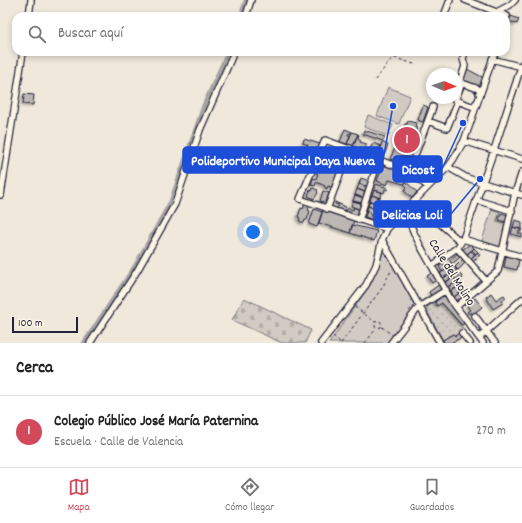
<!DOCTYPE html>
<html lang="es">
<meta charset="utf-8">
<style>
:root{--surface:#fff;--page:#f6f6f6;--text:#222;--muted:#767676;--line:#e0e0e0;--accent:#d1495b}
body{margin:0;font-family:Dekko,sans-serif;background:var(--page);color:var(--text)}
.compass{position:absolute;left:426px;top:68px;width:36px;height:36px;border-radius:50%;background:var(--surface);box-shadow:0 2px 6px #0003;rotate:92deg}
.scale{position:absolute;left:12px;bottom:10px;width:66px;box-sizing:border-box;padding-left:4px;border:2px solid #22223b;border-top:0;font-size:11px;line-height:14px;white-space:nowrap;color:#22223b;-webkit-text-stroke:3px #fcf5e5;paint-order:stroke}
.you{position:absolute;left:253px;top:232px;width:14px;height:14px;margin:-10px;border:3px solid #fff;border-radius:50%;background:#1a73e8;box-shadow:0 0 0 6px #1a73e833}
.badge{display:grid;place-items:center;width:26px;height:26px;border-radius:50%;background:var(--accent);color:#fff;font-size:13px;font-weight:700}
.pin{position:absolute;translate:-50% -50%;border:2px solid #fff;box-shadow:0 1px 4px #0006}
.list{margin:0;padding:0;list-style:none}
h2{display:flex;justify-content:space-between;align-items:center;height:52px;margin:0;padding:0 16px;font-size:17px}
h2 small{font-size:13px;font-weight:400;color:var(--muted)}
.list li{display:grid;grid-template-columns:26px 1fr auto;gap:12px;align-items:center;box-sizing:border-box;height:72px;padding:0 16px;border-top:1px solid var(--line)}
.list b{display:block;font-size:15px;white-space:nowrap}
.list p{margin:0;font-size:13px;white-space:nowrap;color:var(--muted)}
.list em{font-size:13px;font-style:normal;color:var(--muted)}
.icon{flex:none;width:22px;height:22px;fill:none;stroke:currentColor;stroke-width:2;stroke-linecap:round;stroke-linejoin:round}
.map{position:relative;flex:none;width:522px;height:343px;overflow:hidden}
.search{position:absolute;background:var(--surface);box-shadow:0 2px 6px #0003;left:12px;right:12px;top:12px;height:44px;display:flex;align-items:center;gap:10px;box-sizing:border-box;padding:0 14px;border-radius:12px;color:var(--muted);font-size:15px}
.sheet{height:124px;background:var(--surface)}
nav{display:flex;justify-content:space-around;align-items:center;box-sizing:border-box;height:56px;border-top:1px solid var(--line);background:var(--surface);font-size:11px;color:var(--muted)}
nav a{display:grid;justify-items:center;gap:2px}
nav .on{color:var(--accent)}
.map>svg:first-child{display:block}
</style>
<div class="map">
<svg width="522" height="343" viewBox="0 0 522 343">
<defs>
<pattern id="grass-dots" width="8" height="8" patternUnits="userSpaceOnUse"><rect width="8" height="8" fill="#d1cbc3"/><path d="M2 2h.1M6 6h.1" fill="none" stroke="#b3aea8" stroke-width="1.8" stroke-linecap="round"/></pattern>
<pattern id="cemetery-stones" width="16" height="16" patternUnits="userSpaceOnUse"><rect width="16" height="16" fill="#d1cbc3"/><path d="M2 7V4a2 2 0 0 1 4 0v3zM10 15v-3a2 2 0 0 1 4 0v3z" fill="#b3aea8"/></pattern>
<filter id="shadow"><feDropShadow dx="-2" dy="2" stdDeviation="1" flood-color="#0004"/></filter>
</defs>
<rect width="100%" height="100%" fill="#efe8db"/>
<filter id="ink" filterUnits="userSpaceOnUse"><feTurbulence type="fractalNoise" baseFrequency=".025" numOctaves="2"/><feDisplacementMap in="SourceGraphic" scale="8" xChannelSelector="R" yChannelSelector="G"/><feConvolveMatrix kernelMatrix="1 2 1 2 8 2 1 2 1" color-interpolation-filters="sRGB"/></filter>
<g filter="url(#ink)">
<path fill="url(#grass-dots)" stroke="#7a767f" d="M 435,302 L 437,306 L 442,303 L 464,329 L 455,336 L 453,334 L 443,340 L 427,311 L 427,307 Z"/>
<path fill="url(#cemetery-stones)" stroke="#7a767f" d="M 244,298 L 311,330 L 305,343 L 282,343 L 232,320 Z"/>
<path fill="#d1cbc3" stroke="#7a767f" d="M 388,87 L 410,96 L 399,124 L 377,116 Z
M 368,115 L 393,125 L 388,136 L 364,127 Z
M 492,209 L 500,212 L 497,221 L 506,223 L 501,247 L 482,241 Z
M 383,252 L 385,252 L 414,304 L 413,309 L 388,343 L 329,343 L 371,284 Z"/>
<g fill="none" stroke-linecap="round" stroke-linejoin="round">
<path stroke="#a6a2a2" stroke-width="4.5" d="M 241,16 L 246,0
M 84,343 L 135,266 L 171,201 L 204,105 L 228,52"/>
</g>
<path fill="#bcb7b3" stroke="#22223b" filter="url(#shadow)" d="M 511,16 L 519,19 L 517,24 L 509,21 Z
M 467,69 L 484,78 L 481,87 L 463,81 Z
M 24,94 L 34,95 L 33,105 L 23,104 Z
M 423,105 L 428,107 L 423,122 L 418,120 Z
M 408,121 L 416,123 L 415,127 L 417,128 L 415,133 L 417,134 L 413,146 L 410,146 L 405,159 L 401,157 L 399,162 L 390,159 L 395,148 L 399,149 L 400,147 L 397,146 L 405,124 L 407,124 Z
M 345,129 L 352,132 L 351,134 L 349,133 L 348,135 L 350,136 L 347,144 L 340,142 Z
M 364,130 L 385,137 L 383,141 L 363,134 Z
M 352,132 L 358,134 L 353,146 L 347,144 Z
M 358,134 L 359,135 L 358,138 L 361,140 L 360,142 L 367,144 L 364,150 L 353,146 Z
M 304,139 L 320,144 L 317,152 L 307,148 L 308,145 L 303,143 Z
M 382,142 L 388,145 L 384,156 L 378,154 Z
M 373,143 L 381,146 L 378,153 L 376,153 L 375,154 L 372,153 L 372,151 L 370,150 Z
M 321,164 L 339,171 L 334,188 L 328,186 L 327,189 L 325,188 L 325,186 L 316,182 L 315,186 L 311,185 L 313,178 L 316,179 L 318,174 L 316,173 L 318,167 L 320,168 Z
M 383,165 L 411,175 L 404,184 L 389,180 L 387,185 L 377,181 Z
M 361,178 L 369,181 L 368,187 L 359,184 Z
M 406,182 L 417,192 L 412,198 L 404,191 L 407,187 L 404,184 Z
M 359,184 L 368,187 L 365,192 L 357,189 Z
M 376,184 L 388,188 L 387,190 L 385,189 L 384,193 L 374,190 Z
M 313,188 L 318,190 L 317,192 L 318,193 L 314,199 L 308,196 L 310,190 L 312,191 Z
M 357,189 L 365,192 L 364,198 L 355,195 Z
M 374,190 L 382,192 L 380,198 L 372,195 Z
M 323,191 L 329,193 L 326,201 L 324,201 L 324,202 L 320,201 Z
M 355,195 L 364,198 L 361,203 L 353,201 Z
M 372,195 L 380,198 L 378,204 L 370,201 Z
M 353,201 L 361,203 L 360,210 L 351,206 Z
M 370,201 L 380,204 L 378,210 L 368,206 Z
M 335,202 L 346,207 L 344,211 L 337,208 L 339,205 L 335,204 Z
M 304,206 L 309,208 L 308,210 L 310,211 L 307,220 L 305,220 L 304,223 L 299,221 L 300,218 L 298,217 L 301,208 L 303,209 Z
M 368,206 L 378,210 L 376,215 L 369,213 L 369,211 L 367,210 Z
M 354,207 L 360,210 L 357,215 L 346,211 L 348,208 L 353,210 Z
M 314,209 L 322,212 L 317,227 L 309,224 Z
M 323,210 L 354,221 L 350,233 L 319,223 Z
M 367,210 L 371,214 L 370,216 L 378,218 L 377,221 L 365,217 Z
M 501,213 L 508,215 L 506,222 L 499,220 Z
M 515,220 L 522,222 L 522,230 L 513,227 Z
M 352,225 L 377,231 L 374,241 L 350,233 Z
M 513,227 L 521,229 L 521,232 L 519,231 L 518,233 L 522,234 L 522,237 L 511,234 Z
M 470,244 L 474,248 L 466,255 L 462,250 Z
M 474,248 L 478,252 L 470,259 L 466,255 L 471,251 L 474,254 L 475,253 L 472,250 Z
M 478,252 L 480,255 L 473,262 L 470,259 Z
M 458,253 L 461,256 L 452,264 L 450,261 L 451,259 Z
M 508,256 L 519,260 L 517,270 L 504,267 L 506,257 Z
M 463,259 L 466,262 L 458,270 L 455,267 Z
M 444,264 L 445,267 L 451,264 L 453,266 L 442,272 L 439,266 Z
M 453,266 L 457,270 L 454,271 L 453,270 L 449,272 L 450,274 L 443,278 L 440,273 Z
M 433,272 L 437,280 L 432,283 L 427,276 Z
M 454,272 L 454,273 L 449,276 L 451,279 L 445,282 L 443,278 Z
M 460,274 L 463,278 L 450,286 L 447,281 L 455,277 L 454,280 L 460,277 L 458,275 Z
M 460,280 L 462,285 L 461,285 L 460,284 L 457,285 L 458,287 L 451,291 L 448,287 Z
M 440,284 L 442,289 L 432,297 L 429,292 Z
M 460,285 L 462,288 L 459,290 L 461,292 L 454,297 L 451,291 Z
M 462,291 L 465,295 L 457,301 L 454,297 Z
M 491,293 L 496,300 L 504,295 L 506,298 L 502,300 L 503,303 L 493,309 L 486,297 Z
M 445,294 L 465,323 L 462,325 L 442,303 L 437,306 L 435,302 Z
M 475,298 L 482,307 L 473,314 L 471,312 L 469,314 L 467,312 L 470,310 L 467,306 Z
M 459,333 L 462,337 L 451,343 L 444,343 L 443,340 L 453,334 L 455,336 Z"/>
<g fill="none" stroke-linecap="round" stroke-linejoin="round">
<g stroke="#22223b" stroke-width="8">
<path id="minor" d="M 465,0 L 507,16
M 497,12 L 510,5 L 515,0
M 29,16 L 31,0
M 246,16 L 251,0
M 444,16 L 450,0
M 492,59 L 522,67
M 460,81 L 465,66 L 463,59 L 465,52
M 456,98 L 462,83 L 481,90 L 479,93
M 456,98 L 455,100 L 474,107 L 476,103
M 428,121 L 447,128 L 458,101
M 464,141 L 522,159
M 448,167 L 467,178 L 522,195
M 409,171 L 433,107
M 1,195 L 23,52
M 476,200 L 512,211
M 414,201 L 461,242
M 327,209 L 350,148
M 405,211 L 414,233 L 421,247 L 451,300 L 483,343
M 359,220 L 379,159
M 387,229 L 300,199 L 325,140 L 409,171 L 428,187
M 463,239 L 522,257
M 382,240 L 440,343
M 457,248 L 486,281
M 432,266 L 458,247 L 463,239 L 494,150 L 522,64
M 456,307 L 498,271 L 515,193 L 522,172
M 475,316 L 495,343
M 462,333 L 470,343
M 480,337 L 522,299
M 90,343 L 137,271 L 175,204 L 200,130 L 234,52
M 321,343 L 366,285 L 376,265 L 382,240 L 387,229 L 428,187 L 448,167 L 453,160 L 464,141 L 495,52
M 391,343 L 419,307 L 446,290"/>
</g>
<path stroke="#22223b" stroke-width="1" stroke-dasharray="3 3" stroke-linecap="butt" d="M 252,13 L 263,16
M 377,52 L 417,65
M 375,80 L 397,52
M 355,307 L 375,322 L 380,321 L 382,324 L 381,327 L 378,328 L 375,327 L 375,322
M 409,311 L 413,306
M 382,327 L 392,335
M 333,336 L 341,343
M 341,343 L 382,288 L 392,269
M 365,343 L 376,329"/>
<use href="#minor" stroke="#fcf5e5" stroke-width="5.5"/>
</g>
</g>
<g text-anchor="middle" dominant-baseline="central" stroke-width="3" stroke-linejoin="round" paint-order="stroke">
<g font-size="13" fill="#22223b" stroke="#fcf5e5">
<text transform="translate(451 273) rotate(58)">Calle del Molino</text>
</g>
</g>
<path fill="none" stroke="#1d4ed8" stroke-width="1.5" d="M393 106L383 160M463 123L442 169M480 179L451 214"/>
<g fill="#1d4ed8" stroke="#fcf5e5" stroke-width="1.5">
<circle cx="393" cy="106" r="4"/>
<circle cx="463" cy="123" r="4"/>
<circle cx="480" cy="179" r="4"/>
</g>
<g fill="#1d4ed8" stroke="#1d4ed8" stroke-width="1.5">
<rect x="183" y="147" width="200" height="26" rx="4"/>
<rect x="393" y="156" width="49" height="26" rx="4"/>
<rect x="374" y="201" width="77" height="26" rx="4"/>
</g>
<g font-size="14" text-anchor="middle" font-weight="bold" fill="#fff">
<text x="283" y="165">Polideportivo Municipal Daya Nueva</text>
<text x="418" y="174">Dicost</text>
<text x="412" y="219">Delicias Loli</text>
</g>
</svg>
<svg class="compass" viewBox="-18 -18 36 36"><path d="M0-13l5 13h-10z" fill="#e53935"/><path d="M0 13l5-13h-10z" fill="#767676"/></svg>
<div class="scale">100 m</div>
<div class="you"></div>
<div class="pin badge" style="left:407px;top:140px">1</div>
<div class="search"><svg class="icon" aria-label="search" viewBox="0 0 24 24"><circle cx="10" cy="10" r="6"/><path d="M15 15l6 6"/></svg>Buscar aquí</div>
</div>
<section class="sheet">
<h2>Cerca<small></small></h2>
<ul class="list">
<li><span class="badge">1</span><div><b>Colegio Público José María Paternina</b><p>Escuela · Calle de Valencia</p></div><em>270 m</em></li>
</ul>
</section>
<nav>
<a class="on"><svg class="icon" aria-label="map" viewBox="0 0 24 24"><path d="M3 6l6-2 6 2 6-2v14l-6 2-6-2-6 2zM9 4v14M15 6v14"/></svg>Mapa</a>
<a><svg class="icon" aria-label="directions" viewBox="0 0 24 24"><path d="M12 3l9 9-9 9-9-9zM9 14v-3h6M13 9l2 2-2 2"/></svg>Cómo llegar</a>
<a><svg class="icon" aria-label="saved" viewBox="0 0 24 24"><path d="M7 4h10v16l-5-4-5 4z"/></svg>Guardados</a>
</nav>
